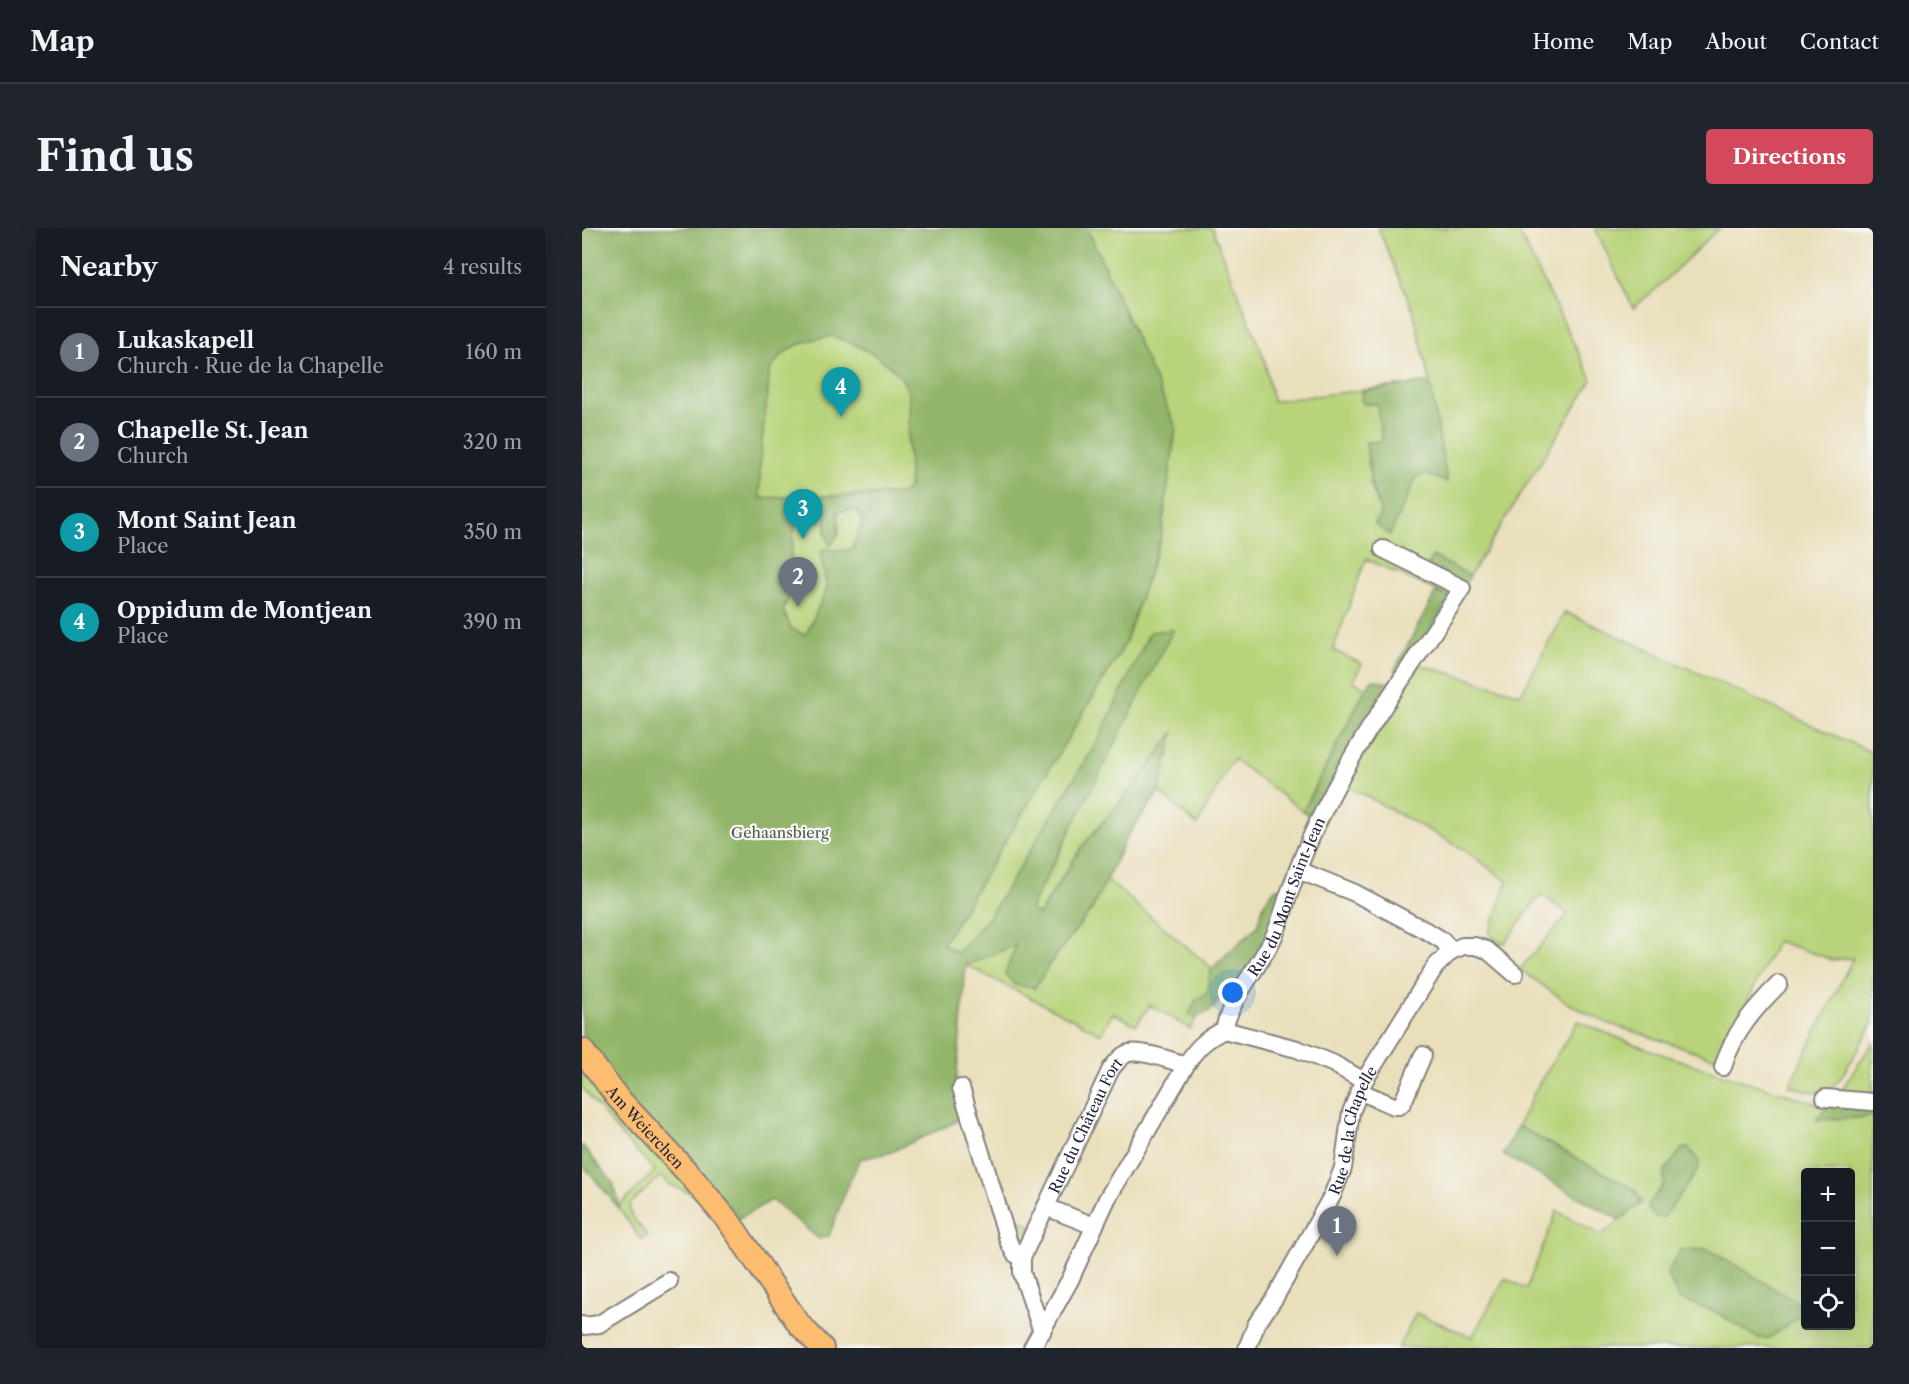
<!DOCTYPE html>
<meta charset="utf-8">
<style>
:root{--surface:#171b24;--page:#20242c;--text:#f1f3f6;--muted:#9ea1a6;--line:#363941;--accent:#d1495b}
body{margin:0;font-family:"Libre Caslon Text",serif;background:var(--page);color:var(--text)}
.controls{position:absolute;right:18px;bottom:18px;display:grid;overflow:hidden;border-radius:6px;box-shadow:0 6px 24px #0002}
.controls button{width:54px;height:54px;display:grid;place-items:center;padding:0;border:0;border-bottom:2px solid var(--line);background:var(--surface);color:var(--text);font:30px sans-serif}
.you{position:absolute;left:651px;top:765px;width:21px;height:21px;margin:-15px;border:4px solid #fff;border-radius:50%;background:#1a73e8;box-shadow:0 0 0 9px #1a73e833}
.badge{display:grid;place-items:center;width:39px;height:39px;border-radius:50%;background:var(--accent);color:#fff;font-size:20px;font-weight:700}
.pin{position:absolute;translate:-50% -50px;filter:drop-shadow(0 2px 3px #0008)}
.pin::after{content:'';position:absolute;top:32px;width:21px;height:18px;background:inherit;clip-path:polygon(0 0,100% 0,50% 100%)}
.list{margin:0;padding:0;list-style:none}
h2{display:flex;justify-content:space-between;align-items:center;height:78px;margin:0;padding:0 24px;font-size:26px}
h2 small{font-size:20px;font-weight:400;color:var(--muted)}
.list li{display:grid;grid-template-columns:39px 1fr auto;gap:18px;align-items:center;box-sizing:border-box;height:90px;padding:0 24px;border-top:2px solid var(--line)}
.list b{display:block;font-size:22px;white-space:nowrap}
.list p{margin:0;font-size:20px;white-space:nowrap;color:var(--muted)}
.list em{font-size:20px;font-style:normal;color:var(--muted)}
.icon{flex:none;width:33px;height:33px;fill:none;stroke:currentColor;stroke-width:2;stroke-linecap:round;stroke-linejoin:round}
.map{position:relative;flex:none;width:1291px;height:1120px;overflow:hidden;border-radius:6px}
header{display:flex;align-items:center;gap:36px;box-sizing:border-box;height:84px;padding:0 30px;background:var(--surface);border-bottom:2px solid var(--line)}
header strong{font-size:28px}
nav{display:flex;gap:33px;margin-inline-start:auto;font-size:21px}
.intro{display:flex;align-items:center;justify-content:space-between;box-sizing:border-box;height:144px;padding:0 36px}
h1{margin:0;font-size:42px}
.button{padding:15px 27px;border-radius:6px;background:var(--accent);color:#fff;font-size:21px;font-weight:700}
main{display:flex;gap:36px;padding:0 36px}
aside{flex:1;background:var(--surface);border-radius:6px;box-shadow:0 6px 24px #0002}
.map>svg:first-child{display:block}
</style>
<header>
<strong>Map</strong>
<nav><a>Home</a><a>Map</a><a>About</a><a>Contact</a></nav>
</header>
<div class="intro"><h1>Find us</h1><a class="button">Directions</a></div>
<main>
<aside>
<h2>Nearby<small>4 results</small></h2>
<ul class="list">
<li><span class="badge" style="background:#6b7280">1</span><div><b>Lukaskapell</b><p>Church · Rue de la Chapelle</p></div><em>160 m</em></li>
<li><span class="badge" style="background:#6b7280">2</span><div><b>Chapelle St. Jean</b><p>Church</p></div><em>320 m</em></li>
<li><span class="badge" style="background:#0f9aa8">3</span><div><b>Mont Saint Jean</b><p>Place</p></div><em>350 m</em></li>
<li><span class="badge" style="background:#0f9aa8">4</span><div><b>Oppidum de Montjean</b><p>Place</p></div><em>390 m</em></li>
</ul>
</aside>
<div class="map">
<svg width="1291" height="1120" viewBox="0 0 1291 1120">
<rect width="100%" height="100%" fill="#f6f6f2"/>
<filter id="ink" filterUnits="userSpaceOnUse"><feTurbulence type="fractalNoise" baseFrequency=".0167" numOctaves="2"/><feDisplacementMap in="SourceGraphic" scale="12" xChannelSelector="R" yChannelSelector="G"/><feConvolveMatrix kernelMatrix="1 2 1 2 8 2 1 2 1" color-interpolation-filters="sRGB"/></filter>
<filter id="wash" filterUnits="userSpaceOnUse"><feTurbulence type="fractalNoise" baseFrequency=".008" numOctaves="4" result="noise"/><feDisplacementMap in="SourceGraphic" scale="24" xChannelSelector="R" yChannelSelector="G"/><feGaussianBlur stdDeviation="1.35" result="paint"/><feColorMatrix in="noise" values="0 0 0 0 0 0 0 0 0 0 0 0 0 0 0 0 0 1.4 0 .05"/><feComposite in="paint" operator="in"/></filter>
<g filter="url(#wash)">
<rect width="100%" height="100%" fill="#eadfbb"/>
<path fill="#b8d379" stroke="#6d7a5a" stroke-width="1.5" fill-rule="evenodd" d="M 505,0 L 630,0 L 682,130 L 691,173 L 848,154 L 831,82 L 796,0 L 935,0 L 1010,152 L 873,371 L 784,331 L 751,422 L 780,436 L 771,453 L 784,460 L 721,583 L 651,531 L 615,597 L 577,564 L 591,506 L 558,550 L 499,620 L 456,687 L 447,681 L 480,621 L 568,404 L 515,514 L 407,689 L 375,725 L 361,716 L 543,416 L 579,308 L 594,199 Z
M 1013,0 L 1137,0 L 1073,62 L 1051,80 Z
M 250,108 C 276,116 323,137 327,169 C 329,184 326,200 326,215 C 326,230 329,247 326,262 L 319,266 L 178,270 L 178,230 L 188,142 C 203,116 222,112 250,108 Z
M 276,282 L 280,294 L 270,321 L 259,323 L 242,321 L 238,325 L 245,360 L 224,408 L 209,401 L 201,381 L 213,358 L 208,334 L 215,284 L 244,283 L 244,305 L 248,317 L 257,305 L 256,283 Z
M 983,384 L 1291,525 L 1291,796 L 1258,851 L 1245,864 L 1235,865 L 1207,858 L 1271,730 L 1251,732 L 1195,713 L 1137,831 L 1025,795 L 987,776 L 938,741 L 986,686 L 959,666 L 922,716 L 907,707 L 925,653 L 881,621 L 762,556 L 836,436 L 939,466 Z
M 524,651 L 639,748 L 608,801 L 568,777 L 554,797 L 531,785 L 519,806 L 384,737 L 434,716 L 453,760 L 468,735 L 510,681 Z
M 996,793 C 1076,829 1162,852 1245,879 L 1258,864 L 1291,814 L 1291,1120 L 816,1120 L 834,1085 L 890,1109 L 923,1050 L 944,1061 L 975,983 L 1019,1007 L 1059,975 L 1052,962 L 936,898 L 956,857 ZM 1224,944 L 1268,944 L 1268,1098 L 1224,1098 Z
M 0,822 L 132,975 L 89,957 L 79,948 L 48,976 L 49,987 L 65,1007 L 59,1012 L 36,979 L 73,943 L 38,906 L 0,860 Z
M 422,984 L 450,998 L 436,1018 Z"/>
<path fill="#92b569" stroke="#5a6c52" stroke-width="1.5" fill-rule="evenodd" d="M 0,0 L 505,0 L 594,199 L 579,308 L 543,416 L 361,716 L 375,725 L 407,689 L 515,514 L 568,404 L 591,402 L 448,681 L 457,687 L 499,620 L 558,550 L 592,504 L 577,564 L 546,607 L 510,681 L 468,735 L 453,760 L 433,757 L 423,746 L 434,717 L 384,737 L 374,857 L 384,889 L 307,925 L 278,931 L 267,954 L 247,1008 L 237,1011 L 190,972 L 148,995 L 0,822 ZM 250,108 C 276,116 323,137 327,169 C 329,184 326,200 326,215 C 326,230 329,247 326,261 L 319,266 L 178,270 L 178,230 L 188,142 C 202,118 223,112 250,108 ZM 276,282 L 280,294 L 270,321 L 259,323 L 242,321 L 238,325 L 245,360 L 224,407 L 209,401 L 201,381 L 213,358 L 208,334 L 215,284 L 244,283 L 244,305 L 248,317 C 259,308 257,297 256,283 Z
M 848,154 L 865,254 L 844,246 L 835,248 L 808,307 L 793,296 L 799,284 L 789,257 L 784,214 L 800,213 L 795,176 L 781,176 L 779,171 L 781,163 Z
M 851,328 L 888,348 L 882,357 L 845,338 Z
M 854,364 L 868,370 L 821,444 L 812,443 Z
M 791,451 L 815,457 L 737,595 L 721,583 L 784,460 Z
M 694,660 L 709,661 L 653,771 L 638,772 L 628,783 L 613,790 L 607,786 L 614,772 L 625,765 L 629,741 L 675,698 L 683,673 Z
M 1258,864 L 1291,868 L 1291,889 L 1234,892 Z
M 936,898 L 1053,962 L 1059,974 L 1038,992 L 921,927 Z
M 0,917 L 31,955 L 38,978 L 36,979 L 0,936 Z
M 1106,920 L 1118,934 L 1114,945 L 1082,989 L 1074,989 L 1066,981 L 1067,975 L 1082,957 L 1082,944 L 1100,921 Z
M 1126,1021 L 1220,1077 L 1219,1087 L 1187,1110 L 1175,1110 L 1134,1084 L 1097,1071 L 1085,1046 L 1098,1022 Z"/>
</g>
<g filter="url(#ink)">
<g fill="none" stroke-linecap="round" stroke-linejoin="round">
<g stroke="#86807b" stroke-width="20">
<g id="minor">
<path d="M 716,642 L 773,665 L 850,706 L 861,713 L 869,723"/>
<path id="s1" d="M 642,802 C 650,765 678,740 693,706 C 700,690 704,672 711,655 C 723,620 740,584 758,551 C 794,484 840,424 880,360 L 801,321"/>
<path d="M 642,802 L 715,821 L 750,835 L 782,853"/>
<path d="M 1141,839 C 1151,805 1173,780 1197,756"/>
<path d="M 379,860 L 427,1015 L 433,1026 L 440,1029 L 440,1045 L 460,1104"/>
<path d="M 777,863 L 812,878 L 817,878 L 821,874 L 841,827"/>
<path d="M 1243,870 L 1291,874"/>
<path d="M 464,979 L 512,998"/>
<path id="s2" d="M 440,1029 L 529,841 C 534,835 539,827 547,825 C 561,822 590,833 604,837"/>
<path d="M 0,1097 L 3,1098 L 17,1096 L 87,1053"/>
<path d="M 450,1120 L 488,1052 L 525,971 L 604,837 C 614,820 624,811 642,802"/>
<path id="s3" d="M 665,1120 L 675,1095 L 692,1071 L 750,968 L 761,940 L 769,884 L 782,853 L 853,739 L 869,723 L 881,718 L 893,718 L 905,722 L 933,746"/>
</g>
</g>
<g stroke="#86807b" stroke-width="26">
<g id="major">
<path id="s4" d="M 0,822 L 36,870 L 108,947 L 148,995 L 217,1096 L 240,1120"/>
</g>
</g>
<use href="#minor" stroke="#fff" stroke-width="16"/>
<use href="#major" stroke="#fcbd6f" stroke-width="22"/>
</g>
</g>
<g text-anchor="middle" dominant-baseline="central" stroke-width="4.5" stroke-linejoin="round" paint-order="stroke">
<g font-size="15" fill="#4f574e" stroke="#f6f6f2">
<text x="198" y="604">Gehaansbierg</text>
</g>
<g font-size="15" fill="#22223b" stroke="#f6f6f2">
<text stroke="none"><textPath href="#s1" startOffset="148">Rue du Mont Saint-Jean</textPath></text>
<text stroke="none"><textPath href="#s4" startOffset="100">Am Weierchen</textPath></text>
<text stroke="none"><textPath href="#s2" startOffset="146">Rue du Château Fort</textPath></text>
<text stroke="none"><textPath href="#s3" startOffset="244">Rue de la Chapelle</textPath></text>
</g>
</g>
</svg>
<div class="controls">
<button>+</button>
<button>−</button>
<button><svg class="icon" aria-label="locate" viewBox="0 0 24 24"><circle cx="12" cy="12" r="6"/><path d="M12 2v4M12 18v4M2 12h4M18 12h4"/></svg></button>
</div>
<div class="you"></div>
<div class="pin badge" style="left:755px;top:1028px;background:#6b7280">1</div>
<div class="pin badge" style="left:216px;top:379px;background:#6b7280">2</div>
<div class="pin badge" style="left:221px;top:311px;background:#0f9aa8">3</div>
<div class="pin badge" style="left:259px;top:189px;background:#0f9aa8">4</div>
</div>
</main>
